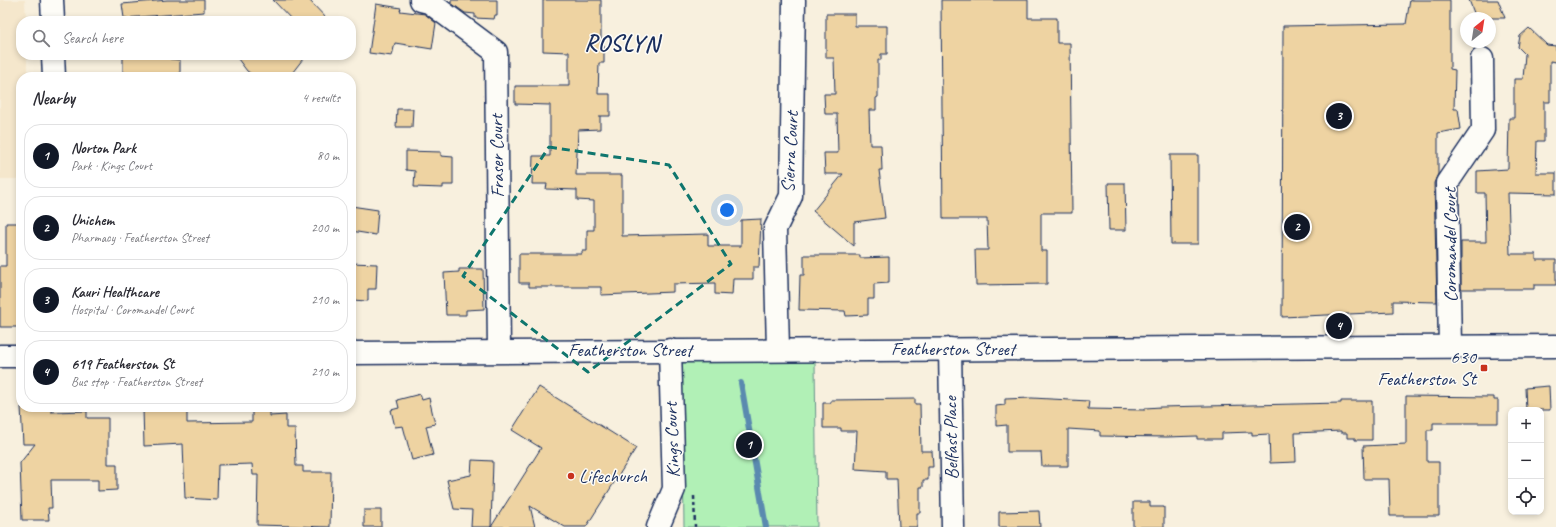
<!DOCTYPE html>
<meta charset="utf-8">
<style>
:root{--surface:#fff;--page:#f7f7f7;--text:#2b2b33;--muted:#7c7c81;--line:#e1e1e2;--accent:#111827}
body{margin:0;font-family:Caveat,sans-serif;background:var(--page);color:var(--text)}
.controls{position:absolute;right:12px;bottom:12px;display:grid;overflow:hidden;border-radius:8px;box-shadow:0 2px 6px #0003}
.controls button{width:36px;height:36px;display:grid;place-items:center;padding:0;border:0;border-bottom:1px solid var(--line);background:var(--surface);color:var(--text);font:20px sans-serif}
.compass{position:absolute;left:1460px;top:12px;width:36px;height:36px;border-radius:50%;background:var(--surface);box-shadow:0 2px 6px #0003;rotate:30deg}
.you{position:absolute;left:727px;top:210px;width:14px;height:14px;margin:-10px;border:3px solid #fff;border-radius:50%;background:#1a73e8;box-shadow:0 0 0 6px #1a73e833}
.badge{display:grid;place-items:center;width:26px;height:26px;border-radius:50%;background:var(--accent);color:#fff;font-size:13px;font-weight:700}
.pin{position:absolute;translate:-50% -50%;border:2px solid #fff;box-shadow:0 1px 4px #0006}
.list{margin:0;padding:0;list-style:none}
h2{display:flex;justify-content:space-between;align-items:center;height:52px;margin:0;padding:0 16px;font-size:17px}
h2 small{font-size:13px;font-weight:400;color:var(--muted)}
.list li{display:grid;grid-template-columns:26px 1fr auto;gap:12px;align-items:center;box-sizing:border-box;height:64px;margin:0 8px 8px;padding:0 8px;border:1px solid var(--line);border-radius:16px}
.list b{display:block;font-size:15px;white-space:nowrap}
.list p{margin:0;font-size:13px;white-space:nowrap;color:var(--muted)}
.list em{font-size:13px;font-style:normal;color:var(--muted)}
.icon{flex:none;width:22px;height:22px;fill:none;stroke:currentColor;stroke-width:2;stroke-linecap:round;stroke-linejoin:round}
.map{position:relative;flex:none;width:1556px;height:527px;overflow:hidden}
.search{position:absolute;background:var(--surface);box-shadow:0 2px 6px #0003;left:16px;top:16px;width:340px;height:44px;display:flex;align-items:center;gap:10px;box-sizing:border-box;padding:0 14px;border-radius:16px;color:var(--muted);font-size:15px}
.panel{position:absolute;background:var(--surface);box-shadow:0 2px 6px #0003;left:16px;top:72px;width:340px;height:340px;border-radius:16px}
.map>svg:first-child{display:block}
</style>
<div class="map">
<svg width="1556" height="527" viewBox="0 0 1556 527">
<rect width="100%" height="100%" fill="#f8f0de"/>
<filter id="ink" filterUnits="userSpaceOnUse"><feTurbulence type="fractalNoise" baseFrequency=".025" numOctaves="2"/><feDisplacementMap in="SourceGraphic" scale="8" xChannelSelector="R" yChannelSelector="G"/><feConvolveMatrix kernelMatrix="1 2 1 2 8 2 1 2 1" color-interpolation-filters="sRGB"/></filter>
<g filter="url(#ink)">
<path fill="#f5e7cc" d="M 0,0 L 25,0 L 26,21 L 21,21 L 21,55 L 27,55 L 27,77 L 21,77 L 21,179 L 0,179 Z"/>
<path fill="#b1f0b6" stroke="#66908a" d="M 682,362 L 815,362 L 817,527 L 684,527 Z"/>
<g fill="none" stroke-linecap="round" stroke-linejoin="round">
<path stroke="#5a8aaf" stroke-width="6" d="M 741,383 L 766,527"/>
</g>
<path fill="#eed3a2" stroke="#1b2f5e" d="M 167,0 L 204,0 L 204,12 L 124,18 L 122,4 Z
M 273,0 L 309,0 L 329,21 L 293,21 Z
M 451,0 L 497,0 L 497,15 L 495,15 L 494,19 L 475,18 L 475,14 L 465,13 L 451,3 Z
M 543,0 L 601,0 L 601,46 L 604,46 L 604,63 L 599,63 L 598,94 L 610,94 L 610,116 L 600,116 L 600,129 L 578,130 L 576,175 L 622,175 L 622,236 L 708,234 L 708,246 L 741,246 L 741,220 L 761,219 L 759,267 L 753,267 L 753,279 L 733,279 L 732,295 L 715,294 L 715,283 L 673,284 L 673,292 L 601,295 L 601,287 L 529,287 L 529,283 L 519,283 L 519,254 L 582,254 L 582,251 L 587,251 L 587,230 L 594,230 L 594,201 L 577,200 L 577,190 L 546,189 L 547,184 L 532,184 L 533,156 L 550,156 L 550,105 L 515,104 L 515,86 L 569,86 L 569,52 L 543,51 Z
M 941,0 L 1028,0 L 1028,18 L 1057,18 L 1057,43 L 1070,43 L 1072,213 L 1041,213 L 1041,251 L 1047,251 L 1047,284 L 976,285 L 975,250 L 988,250 L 987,219 L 943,219 Z
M 1410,0 L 1450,0 L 1450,69 L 1455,70 L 1454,109 L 1458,109 L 1461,129 L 1438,133 L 1438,174 L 1434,183 L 1437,302 L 1393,301 L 1393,312 L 1282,317 L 1283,26 L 1406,24 Z
M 1469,0 L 1498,0 L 1505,18 L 1476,18 Z
M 376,4 L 401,8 L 400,11 L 425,14 L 436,23 L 432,49 L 395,43 L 392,56 L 369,53 Z
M 826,14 L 855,14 L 855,26 L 887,26 L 887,54 L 881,54 L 881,60 L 878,60 L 878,97 L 876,98 L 876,110 L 869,110 L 870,145 L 881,145 L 882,170 L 879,170 L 885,218 L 854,222 L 854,246 L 813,211 L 843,174 L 825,174 L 824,153 L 838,153 L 837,114 L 825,114 L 824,94 L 835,94 L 834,58 L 826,58 Z
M 1529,28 L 1547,45 L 1556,46 L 1556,62 L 1550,61 L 1550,102 L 1544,102 L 1544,141 L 1537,141 L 1536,173 L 1556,173 L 1556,194 L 1508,193 L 1510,254 L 1536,254 L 1536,260 L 1556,260 L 1556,285 L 1534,285 L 1534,289 L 1461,289 L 1461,242 L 1486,242 L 1485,193 L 1477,193 L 1477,171 L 1508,169 L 1509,118 L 1514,118 L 1514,79 L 1523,79 L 1525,54 L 1518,47 L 1520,36 Z
M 123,55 L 169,55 L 170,59 L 180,60 L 180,77 L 123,77 Z
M 235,55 L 306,55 L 289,77 L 256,77 L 247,71 Z
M 397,109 L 413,109 L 412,127 L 396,127 Z
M 406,151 L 441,152 L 441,156 L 453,157 L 453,185 L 443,185 L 443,188 L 414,187 L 415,171 L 406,170 Z
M 1170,155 L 1198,155 L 1198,244 L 1171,244 Z
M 1108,183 L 1125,183 L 1126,230 L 1109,230 Z
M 351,206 L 378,210 L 376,235 L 351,231 Z
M 6,223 L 21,223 L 21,327 L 0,327 L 0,266 L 6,266 Z
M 804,255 L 860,255 L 860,258 L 889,257 L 889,283 L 874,284 L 874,299 L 868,299 L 868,315 L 846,316 L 845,311 L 799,310 L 800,275 L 804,275 Z
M 351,263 L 377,264 L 376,289 L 368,289 L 368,301 L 351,300 Z
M 459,269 L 483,269 L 484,309 L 466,310 L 466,315 L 446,315 L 444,273 L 459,272 Z
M 1549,386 L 1550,410 L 1526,410 L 1525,388 Z
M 539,387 L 636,448 L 586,527 L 565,527 L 530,506 L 535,527 L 471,527 L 472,510 L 454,509 L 447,480 L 471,475 L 472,460 L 493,461 L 491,527 L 541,448 L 512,430 Z
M 420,394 L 422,400 L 429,398 L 435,424 L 426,426 L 433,455 L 412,460 L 403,426 L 395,427 L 391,410 L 399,408 L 397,400 Z
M 1406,396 L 1494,397 L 1494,400 L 1498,400 L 1498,423 L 1433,423 L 1433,430 L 1427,430 L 1427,462 L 1439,462 L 1439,516 L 1390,516 L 1389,479 L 1364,479 L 1363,446 L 1406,444 Z
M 1032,398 L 1089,401 L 1088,409 L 1145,410 L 1145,408 L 1161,407 L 1341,403 L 1341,401 L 1372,401 L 1372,440 L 1355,440 L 1355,438 L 1347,438 L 1347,433 L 1341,433 L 1341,431 L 1295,433 L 1296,462 L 1270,463 L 1269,434 L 1252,435 L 1252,432 L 1222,433 L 1222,439 L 1197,439 L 1197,436 L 1167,437 L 1100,436 L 1100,431 L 1068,429 L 1068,466 L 1042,466 L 1041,452 L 1007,452 L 1007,425 L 996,426 L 996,406 L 1005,405 L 1005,399 Z
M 915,399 L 915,404 L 920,404 L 921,451 L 932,451 L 933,467 L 928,467 L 928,480 L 923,480 L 923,487 L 920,487 L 920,513 L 917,513 L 917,527 L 899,527 L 897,479 L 886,479 L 886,471 L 855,469 L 857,431 L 841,431 L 841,428 L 823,428 L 823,403 L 831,403 L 831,400 Z
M 21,407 L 51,407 L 51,412 L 87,411 L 87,418 L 108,418 L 108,464 L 117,464 L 117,490 L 98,491 L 98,480 L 51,480 L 52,508 L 48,508 L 49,520 L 22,520 L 20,463 L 35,444 L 23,444 Z
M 252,407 L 270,407 L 270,416 L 286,415 L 286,428 L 295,428 L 296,466 L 303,466 L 303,472 L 331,472 L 330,527 L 257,525 L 258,475 L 253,475 L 252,464 L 218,465 L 217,500 L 185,498 L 183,444 L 144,446 L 143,409 L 187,408 L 187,423 L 252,422 Z
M 1133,502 L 1150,502 L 1150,507 L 1164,507 L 1164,527 L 1133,527 Z
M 364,510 L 381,510 L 381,527 L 364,527 Z
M 1039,511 L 1040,527 L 999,527 L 999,512 Z"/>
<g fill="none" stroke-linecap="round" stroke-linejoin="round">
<g stroke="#1b2f5e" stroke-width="25">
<path id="minor" d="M 52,0 L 53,21
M 421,0 L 429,2 L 496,52 L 499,351
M 53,55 L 54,77
M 1450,346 L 1447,183 L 1483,130 L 1482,59
M 778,349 L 775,229 L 791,196 L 794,0
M 950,349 L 953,527
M 658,527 L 674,489 L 670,350"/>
</g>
<g stroke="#1b2f5e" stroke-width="25">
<path id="secondary" d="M 351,353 L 1556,346
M 0,356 L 21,356"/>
</g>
<path stroke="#1b2f5e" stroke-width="2.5" stroke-dasharray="4 3" stroke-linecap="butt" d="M 694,496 L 695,527"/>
<use href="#minor" stroke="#fdfcf7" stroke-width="22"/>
<use href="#secondary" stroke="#fdfcf7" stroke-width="22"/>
</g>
</g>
<path fill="none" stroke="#0f766e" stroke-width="3" stroke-dasharray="8 5" stroke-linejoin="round" d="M 549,147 L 669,165 L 731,264 L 588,372 L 463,276 Z"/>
<g fill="#c8321e" stroke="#fdfcf7" stroke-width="1.5">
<rect x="1480" y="364" width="8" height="8" rx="2"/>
<circle cx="571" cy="476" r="4"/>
</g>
<g text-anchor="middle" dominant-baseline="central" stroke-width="3" stroke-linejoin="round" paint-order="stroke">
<g font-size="19" fill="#1b2f5e" stroke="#fdfcf7">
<text transform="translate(790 152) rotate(-87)">Sierra Court</text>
<text transform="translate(497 156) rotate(-91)">Fraser Court</text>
<text transform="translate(1450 245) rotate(-90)">Coromandel Court</text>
<text x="953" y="349">Featherston Street</text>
<text x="630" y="350">Featherston Street</text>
<text transform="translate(951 438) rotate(-91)">Belfast Place</text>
<text transform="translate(672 440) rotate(-92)">Kings Court</text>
</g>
<g font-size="19" fill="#1b2f5e" stroke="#fdfcf7" text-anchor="end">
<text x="1476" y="357">630<tspan x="1476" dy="22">Featherston St</tspan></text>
<text x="579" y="476" text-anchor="start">Lifechurch</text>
</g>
<g font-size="23" font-weight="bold" letter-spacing="1" fill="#1b2f5e" stroke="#fdfcf7">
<text x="622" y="43">ROSLYN</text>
</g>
</g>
</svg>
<div class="controls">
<button>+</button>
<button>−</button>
<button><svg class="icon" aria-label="locate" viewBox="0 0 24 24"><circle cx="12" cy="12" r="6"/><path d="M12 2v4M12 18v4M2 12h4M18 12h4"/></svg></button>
</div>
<svg class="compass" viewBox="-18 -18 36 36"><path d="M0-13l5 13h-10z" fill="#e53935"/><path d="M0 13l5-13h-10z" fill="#7c7c81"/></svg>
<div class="you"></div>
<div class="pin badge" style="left:749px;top:445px">1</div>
<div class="pin badge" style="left:1297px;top:227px">2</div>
<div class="pin badge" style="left:1339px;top:116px">3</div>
<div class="pin badge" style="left:1339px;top:326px">4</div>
<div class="search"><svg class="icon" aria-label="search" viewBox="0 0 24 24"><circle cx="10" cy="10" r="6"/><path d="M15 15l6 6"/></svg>Search here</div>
<section class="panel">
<h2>Nearby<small>4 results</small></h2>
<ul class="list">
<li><span class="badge">1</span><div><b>Norton Park</b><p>Park · Kings Court</p></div><em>80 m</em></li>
<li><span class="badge">2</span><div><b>Unichem</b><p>Pharmacy · Featherston Street</p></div><em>200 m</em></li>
<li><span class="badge">3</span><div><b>Kauri Healthcare</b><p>Hospital · Coromandel Court</p></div><em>210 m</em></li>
<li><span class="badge">4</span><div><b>619 Featherston St</b><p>Bus stop · Featherston Street</p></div><em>210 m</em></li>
</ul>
</section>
</div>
